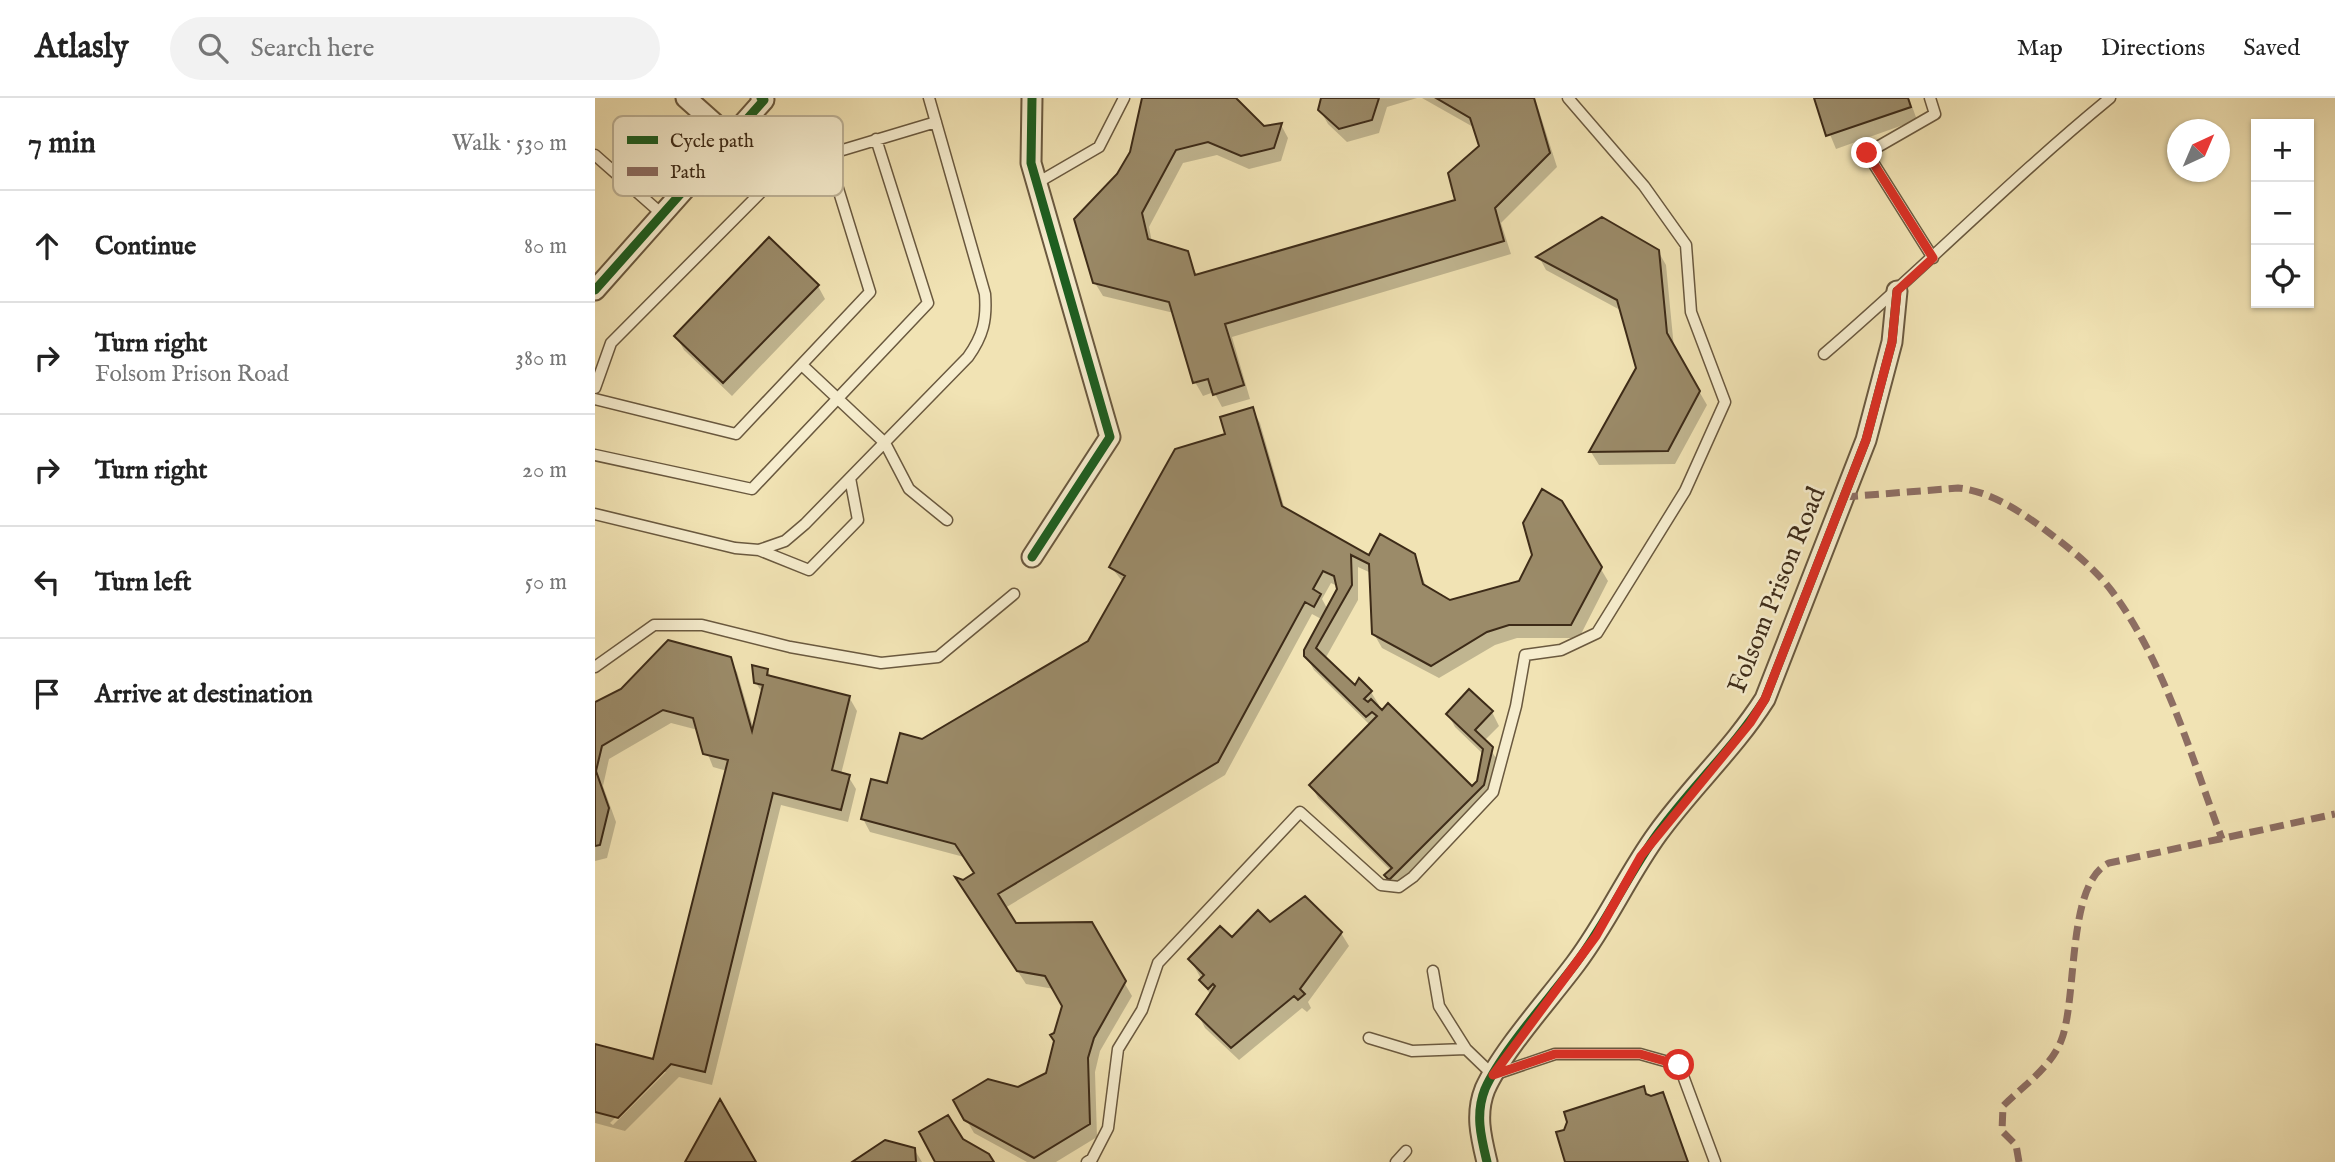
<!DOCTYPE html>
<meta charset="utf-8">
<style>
:root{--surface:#fff;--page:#f2f2f2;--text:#222;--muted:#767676;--line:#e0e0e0}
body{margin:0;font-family:"IM FELL English",serif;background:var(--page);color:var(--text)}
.controls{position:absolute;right:21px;top:21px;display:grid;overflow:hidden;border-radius:0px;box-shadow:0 2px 5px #0004}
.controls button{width:63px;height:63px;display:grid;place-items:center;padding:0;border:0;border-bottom:2px solid var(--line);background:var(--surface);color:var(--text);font:35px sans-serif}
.compass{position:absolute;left:1572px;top:21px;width:63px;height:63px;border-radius:50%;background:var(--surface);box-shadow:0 2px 5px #0004;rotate:44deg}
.stop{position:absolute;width:21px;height:21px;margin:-16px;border:5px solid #d93025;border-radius:50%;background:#fff}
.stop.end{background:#d93025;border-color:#fff;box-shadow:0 2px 7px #0008}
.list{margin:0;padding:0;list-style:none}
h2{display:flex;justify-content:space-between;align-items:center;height:91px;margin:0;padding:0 28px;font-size:30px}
h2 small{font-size:23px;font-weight:400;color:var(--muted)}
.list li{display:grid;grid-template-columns:46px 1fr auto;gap:21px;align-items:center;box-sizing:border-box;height:112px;padding:0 28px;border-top:2px solid var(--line)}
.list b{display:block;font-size:26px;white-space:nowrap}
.list p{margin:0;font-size:23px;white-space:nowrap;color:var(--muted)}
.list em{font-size:23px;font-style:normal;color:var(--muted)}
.icon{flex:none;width:38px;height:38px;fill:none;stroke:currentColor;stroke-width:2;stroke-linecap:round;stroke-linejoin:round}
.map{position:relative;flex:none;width:1740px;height:1064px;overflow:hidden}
header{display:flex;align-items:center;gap:42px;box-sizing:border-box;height:98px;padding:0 35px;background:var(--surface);border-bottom:2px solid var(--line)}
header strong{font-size:33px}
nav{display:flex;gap:38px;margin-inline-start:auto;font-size:24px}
.search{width:490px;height:63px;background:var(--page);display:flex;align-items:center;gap:18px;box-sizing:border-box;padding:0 24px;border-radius:38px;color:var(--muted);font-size:26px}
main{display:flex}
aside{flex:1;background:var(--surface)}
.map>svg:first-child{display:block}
</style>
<header>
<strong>Atlasly</strong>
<div class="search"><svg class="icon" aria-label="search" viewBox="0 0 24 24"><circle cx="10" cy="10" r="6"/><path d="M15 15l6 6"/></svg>Search here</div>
<nav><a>Map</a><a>Directions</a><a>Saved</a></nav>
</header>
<main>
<aside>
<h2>7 min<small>Walk · 530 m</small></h2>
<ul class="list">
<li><svg class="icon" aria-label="ahead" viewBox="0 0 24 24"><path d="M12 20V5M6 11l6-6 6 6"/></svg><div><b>Continue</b></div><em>80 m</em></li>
<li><svg class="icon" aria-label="right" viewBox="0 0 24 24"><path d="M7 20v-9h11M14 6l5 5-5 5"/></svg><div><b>Turn right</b><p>Folsom Prison Road</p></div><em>380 m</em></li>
<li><svg class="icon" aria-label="right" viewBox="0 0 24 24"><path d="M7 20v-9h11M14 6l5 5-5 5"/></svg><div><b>Turn right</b></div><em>20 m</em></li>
<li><svg class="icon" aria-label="left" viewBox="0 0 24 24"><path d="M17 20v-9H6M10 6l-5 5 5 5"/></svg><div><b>Turn left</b></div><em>50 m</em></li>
<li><svg class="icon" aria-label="arrive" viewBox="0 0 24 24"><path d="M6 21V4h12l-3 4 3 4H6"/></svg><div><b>Arrive at destination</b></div></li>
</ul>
</aside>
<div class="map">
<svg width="1740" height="1064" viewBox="0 0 1740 1064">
<rect width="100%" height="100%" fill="#f1e3b4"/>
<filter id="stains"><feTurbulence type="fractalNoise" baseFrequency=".00286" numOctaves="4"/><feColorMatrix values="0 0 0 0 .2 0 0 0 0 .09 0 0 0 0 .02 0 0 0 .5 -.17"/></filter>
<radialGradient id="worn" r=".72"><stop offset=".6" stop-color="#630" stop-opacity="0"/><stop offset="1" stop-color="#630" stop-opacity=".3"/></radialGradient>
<path fill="#0003" fill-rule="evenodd" d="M 549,0 L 639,0 L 669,30 L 686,27 L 693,40 L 686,63 L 654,71 L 622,57 L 588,65 L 554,129 L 557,144 L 592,154 L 602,178 L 863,103 L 886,49 L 880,30 L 827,0 L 940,0 L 962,69 L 906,125 L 916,156 L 637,239 L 655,301 L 627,309 L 619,294 L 608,298 L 600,284 L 579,215 L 508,198 L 500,185 L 524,77 L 537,54 Z
M 728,0 L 822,0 L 792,9 L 784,35 L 752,44 L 733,26 L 725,12 Z
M 1220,0 L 1314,0 L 1322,22 L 1241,51 Z
M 1063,153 L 1071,167 L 1079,250 L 1112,307 L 1080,366 L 1004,367 L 996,354 L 1043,271 L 1027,213 L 951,172 L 944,159 Z
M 223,188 L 230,201 L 137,298 L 89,252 L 81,238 Z
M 657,311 L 665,325 L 690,412 L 775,459 L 819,457 L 832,491 L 855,504 L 925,485 L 966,404 L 1013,483 L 984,540 L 922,540 L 900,547 L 844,580 L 787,550 L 779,536 L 776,475 L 763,469 L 763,502 L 730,561 L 760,590 L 776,594 L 784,607 L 782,609 L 877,690 L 883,683 L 888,656 L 860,629 L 853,616 L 897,614 L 904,628 L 889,643 L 904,664 L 896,701 L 803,794 L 791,778 L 796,773 L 723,700 L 716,687 L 775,627 L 719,572 L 711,558 L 728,522 L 717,516 L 630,677 L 410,810 L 420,827 L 495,826 L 537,898 L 505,953 L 500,974 L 502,1039 L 461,1064 L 432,1064 L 379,1035 L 360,1002 L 423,991 L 452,976 L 469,908 L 459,891 L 431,886 L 370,793 L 368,784 L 380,776 L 369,759 L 275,734 L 268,721 L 328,643 L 494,544 L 528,484 L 516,469 ZM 736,485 L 744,489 L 733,512 L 727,501 Z
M 134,560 L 142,574 L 159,632 L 168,596 L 161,585 L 172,572 L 177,580 L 254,599 L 262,613 L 246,676 L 253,678 L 261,691 L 253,724 L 186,707 L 117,987 L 84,979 L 30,1033 L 0,1025 L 0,948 L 60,963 L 132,673 L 118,669 L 103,632 L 76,625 L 14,661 L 8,688 L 21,724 L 12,760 L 0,763 L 0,605 ZM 66,974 L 71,974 L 18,1027 L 15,1025 Z
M 675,826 L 746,835 L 754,848 L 713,904 L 716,910 L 712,914 L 707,910 L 644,962 L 610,930 L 603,916 L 616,898 L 595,861 Z
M 1048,990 L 1053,999 L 1067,996 L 1094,1064 L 972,1064 Z
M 319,1051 L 327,1064 L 259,1064 Z"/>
<path fill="#9b8b69" stroke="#3d2b18" stroke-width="2" d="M 547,0 L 641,0 L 669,28 L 687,25 L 679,50 L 646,58 L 613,44 L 581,52 L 547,115 L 553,141 L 593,153 L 600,177 L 860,102 L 853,75 L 884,48 L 875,20 L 841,0 L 939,0 L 955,55 L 900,110 L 909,143 L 630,226 L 649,287 L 618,297 L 613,281 L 598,285 L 574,204 L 498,185 L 479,121 L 522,76 L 535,54 Z
M 726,0 L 784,0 L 777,22 L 744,31 L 723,12 Z
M 1219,0 L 1313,0 L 1316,9 L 1231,38 Z
M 1007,119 L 1064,152 L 1072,235 L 1105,293 L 1073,353 L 994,354 L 1041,270 L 1022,202 L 941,159 Z
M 174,139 L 224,187 L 128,285 L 79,238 Z
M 658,309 L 687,408 L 774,457 L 785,436 L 820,456 L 828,486 L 855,502 L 924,483 L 937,457 L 928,425 L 947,391 L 967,403 L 1007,469 L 976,527 L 914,527 L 892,534 L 836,568 L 777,536 L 774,466 L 756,457 L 757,487 L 721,550 L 760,587 L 764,580 L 777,593 L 769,601 L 773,604 L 776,601 L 787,612 L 793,605 L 877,688 L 882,683 L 888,651 L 851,616 L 874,591 L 898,613 L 880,632 L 898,649 L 889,687 L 794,782 L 789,777 L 797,770 L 714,687 L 782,618 L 777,614 L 771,619 L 709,558 L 709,552 L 742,491 L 739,478 L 728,473 L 718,491 L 726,496 L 719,509 L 710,504 L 623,664 L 403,796 L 421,825 L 497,824 L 531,883 L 499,940 L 493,960 L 495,1026 L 439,1060 L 369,1022 L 358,1002 L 393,981 L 423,989 L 451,975 L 459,943 L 455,937 L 459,935 L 467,908 L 450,878 L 422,873 L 360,779 L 368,782 L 379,775 L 360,746 L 266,721 L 276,681 L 292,685 L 305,635 L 327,641 L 493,543 L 530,478 L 514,469 L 580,351 L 630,336 L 625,319 Z
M 73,542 L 136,559 L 157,633 L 168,587 L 159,585 L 157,567 L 173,571 L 172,577 L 255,598 L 237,672 L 255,677 L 246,712 L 178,695 L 110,974 L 76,966 L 23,1020 L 0,1014 L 0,946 L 58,961 L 133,662 L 108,656 L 98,620 L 68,612 L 7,648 L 1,673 L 14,710 L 5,747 L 0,748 L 0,604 L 26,591 Z
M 710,798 L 747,834 L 705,891 L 710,896 L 703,902 L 699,898 L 636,950 L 601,916 L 620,888 L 618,886 L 613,891 L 604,882 L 609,877 L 593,861 L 625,828 L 637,839 L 663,812 L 675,824 Z
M 1049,988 L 1051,996 L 1056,998 L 1068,994 L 1093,1064 L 970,1064 L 961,1034 L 969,1032 L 972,1024 L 969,1014 Z
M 125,1001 L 161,1064 L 90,1064 Z
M 353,1017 L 368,1041 L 394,1056 L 399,1064 L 340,1064 L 324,1034 Z
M 290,1042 L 320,1050 L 321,1064 L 257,1064 Z"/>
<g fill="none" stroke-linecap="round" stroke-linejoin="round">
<g stroke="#6a593f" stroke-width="13">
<path id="lane" d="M 1335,0 L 1340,16 L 1272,55 L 1338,160
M 0,57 L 68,117
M 442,85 L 504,49 L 529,0
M 1229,256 C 1326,173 1416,81 1515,0
M 208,268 L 290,345 L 314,391 L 352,422
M 0,290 L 16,245 L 191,69 L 341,24
M 0,301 L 141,336 L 275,194 L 232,55
M 0,357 L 157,391 L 333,205 L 281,41
M 0,416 L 140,450 L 164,452 L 190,443 L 210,426 L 373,259 C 388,238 392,222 390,196 L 334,0
M 164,452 L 214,472 L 263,422 L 255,380
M 0,569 L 59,527 L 107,527 L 195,549 L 286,565 L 343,559 L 419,496
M 774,940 L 817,953 L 871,951 L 844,908 L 838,873
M 871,951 L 898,977 L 960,956 L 1045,956 L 1084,967 L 1120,1064
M 492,1064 L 497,1061 L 513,1030 L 523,951 L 547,912 L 563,865 L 705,714 L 786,787 L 804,789 L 818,779 L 898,694 L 921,608 L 930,557 L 966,552 L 1002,535 L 1090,393 L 1130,304 L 1096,214 L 1091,147 L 1049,88 L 973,0
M 801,1064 L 811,1053"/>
</g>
<g stroke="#6a593f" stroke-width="23">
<path id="street" d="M 91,0 L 136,40
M 0,192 L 169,2 L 166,0
M 437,459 L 515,339 L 436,65 L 437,0
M 892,1064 C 886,1039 880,1016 890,991 C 907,953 955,900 981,865 C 1012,824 1033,776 1063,735 C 1097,688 1139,650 1170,601 L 1271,342 L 1297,244 L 1302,193"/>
</g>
<use href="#lane" stroke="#f6edce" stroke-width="10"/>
<use href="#street" stroke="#f6edce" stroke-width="19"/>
<path stroke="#8d6e63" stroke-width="7" stroke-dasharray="14 7" stroke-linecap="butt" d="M 1249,399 L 1363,390 C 1393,393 1420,410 1445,428 C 1470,447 1496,466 1516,492 C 1570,564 1596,658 1627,741
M 1424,1064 L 1421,1047 L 1407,1033 L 1408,1008 C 1428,988 1455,970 1466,943 C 1483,901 1471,785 1514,765 L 1740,716"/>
<g stroke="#f6edce" stroke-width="13">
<path id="cycleway" d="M 0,192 L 169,2 L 166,0
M 437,459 L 515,339 L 436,65 L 437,0
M 892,1064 C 886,1039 880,1016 890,991 C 907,953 955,900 981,865 C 1012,824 1033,776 1063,735 C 1097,688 1139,650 1170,601 L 1271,342 L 1297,244 L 1302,193"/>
</g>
<use href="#cycleway" stroke="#1b5e20" stroke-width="9"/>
</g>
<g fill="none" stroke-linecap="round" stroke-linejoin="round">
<path stroke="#d93025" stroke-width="9" d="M 1084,967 L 1045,956 L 960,956 L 898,977 L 1001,838 L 1046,758 L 1155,625 L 1170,601 L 1271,342 L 1297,244 L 1302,193 L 1338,160 L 1272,55"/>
</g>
<g text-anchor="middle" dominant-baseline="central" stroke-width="5" stroke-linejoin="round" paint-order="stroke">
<g font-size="26" fill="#3d2b18" stroke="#f6edce">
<text transform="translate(1182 492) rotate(-68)">Folsom Prison Road</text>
</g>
</g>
<rect x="18" y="18" width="230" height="80" rx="10" fill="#f6edce" stroke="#beb397" stroke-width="2"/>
<rect x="32" y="38" width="31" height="8" fill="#1b5e20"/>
<rect x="32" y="69" width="31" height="9" fill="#8d6e63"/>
<g font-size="19" fill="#3d2b18">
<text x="75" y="49">Cycle path</text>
<text x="75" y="80">Path</text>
</g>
<rect width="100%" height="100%" filter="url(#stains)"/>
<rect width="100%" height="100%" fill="url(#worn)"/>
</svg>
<div class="controls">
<button>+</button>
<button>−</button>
<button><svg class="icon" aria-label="locate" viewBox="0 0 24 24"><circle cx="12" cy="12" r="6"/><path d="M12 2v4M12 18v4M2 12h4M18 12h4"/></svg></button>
</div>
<svg class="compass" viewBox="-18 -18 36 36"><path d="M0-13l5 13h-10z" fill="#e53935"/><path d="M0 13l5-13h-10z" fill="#767676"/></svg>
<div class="stop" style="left:1084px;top:967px"></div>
<div class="stop end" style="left:1272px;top:55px"></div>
</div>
</main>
